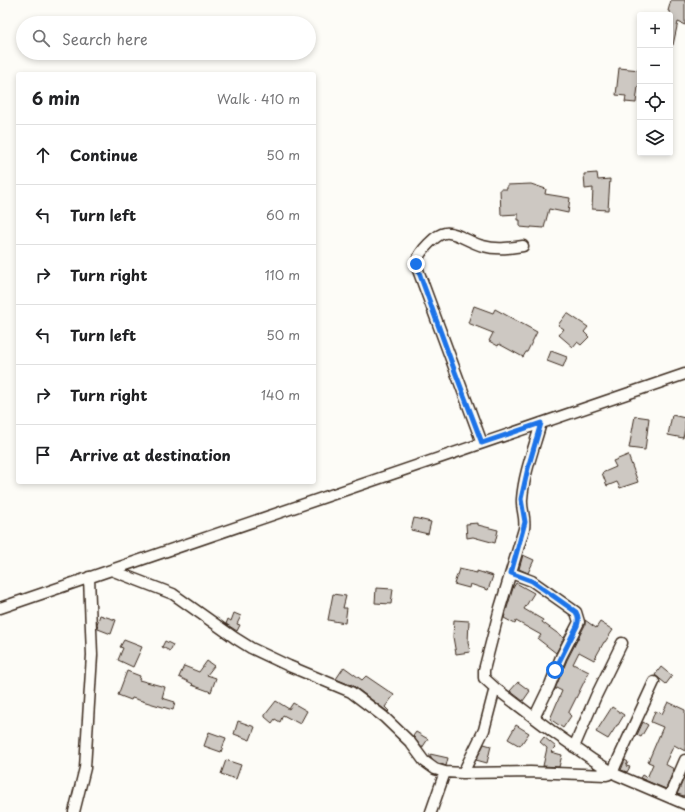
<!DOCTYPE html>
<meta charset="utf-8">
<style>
:root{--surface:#fff;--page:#f6f6f6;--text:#202124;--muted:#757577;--line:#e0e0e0}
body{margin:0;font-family:"Playpen Sans",sans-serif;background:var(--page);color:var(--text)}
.controls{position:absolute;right:12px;top:12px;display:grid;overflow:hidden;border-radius:4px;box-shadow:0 2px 6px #0003}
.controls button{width:36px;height:36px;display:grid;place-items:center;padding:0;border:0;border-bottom:1px solid var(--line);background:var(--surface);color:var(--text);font:20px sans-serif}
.stop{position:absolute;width:12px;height:12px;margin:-9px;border:3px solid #1a73e8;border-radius:50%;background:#fff}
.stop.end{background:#1a73e8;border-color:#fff;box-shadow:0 1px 4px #0008}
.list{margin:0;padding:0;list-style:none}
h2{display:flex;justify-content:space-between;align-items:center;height:52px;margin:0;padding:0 16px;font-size:17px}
h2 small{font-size:13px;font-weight:400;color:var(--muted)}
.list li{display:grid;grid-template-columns:26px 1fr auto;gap:12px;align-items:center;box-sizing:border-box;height:60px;padding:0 16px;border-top:1px solid var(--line)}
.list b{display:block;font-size:15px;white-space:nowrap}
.list em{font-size:13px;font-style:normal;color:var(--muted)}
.icon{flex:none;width:22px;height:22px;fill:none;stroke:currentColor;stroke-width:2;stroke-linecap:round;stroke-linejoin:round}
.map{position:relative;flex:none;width:685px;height:812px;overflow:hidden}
.search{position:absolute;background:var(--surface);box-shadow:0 2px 6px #0003;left:16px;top:16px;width:300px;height:44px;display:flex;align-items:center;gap:10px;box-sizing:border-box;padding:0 14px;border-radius:22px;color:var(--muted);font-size:15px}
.panel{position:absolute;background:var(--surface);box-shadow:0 2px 6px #0003;left:16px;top:72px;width:300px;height:412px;border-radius:4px}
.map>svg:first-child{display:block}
</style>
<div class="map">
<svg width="685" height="812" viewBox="0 0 685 812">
<rect width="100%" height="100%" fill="#fdfcf7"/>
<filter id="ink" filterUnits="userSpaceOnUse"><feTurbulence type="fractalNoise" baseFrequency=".025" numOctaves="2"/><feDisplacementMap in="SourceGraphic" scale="8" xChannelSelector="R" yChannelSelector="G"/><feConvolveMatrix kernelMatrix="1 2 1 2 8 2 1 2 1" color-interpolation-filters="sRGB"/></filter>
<g filter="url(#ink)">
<path fill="#cdc8c2" stroke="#3b2a1e" d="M 671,0 L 685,0 L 685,25 L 678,22 L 673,45 L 670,45 L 670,12 L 668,11 Z
M 619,68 L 640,70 L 640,86 L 638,86 L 636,103 L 625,102 L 626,96 L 616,95 Z
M 597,173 L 598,180 L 610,179 L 608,210 L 592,209 L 593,188 L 585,189 L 584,174 Z
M 531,184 L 546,189 L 545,194 L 570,198 L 568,213 L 549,209 L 544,228 L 531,227 L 531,228 L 520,227 L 520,220 L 518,220 L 518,214 L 501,215 L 500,189 L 507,189 L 507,185 Z
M 474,306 L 493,313 L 495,309 L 537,332 L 527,352 L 526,352 L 523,357 L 499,344 L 498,346 L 489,341 L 493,333 L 468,323 Z
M 567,313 L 588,327 L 584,332 L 589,337 L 581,345 L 577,342 L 573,347 L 559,335 L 564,329 L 558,325 Z
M 551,351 L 567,357 L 563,367 L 547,361 Z
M 672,415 L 685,418 L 685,428 L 683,438 L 668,435 Z
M 635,416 L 649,418 L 645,450 L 629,448 Z
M 628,455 L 638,482 L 620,488 L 617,482 L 607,486 L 602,473 L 616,467 L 613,461 Z
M 414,518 L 431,522 L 428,534 L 411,530 Z
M 478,523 L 478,525 L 498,530 L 495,543 L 473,537 L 467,538 L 466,524 Z
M 523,555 L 534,560 L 528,573 L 519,569 Z
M 459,569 L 477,573 L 477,571 L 493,576 L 488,590 L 470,584 L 469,588 L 454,584 Z
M 516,583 L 534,593 L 524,609 L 543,620 L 542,622 L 564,638 L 556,653 L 538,639 L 541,635 L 516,621 L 515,624 L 504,618 L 513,588 Z
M 376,588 L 393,589 L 391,604 L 375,603 Z
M 333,594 L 346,596 L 343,608 L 347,608 L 345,623 L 328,620 Z
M 234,613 L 241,616 L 237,624 L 240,625 L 237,631 L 226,624 L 228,619 L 231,621 Z
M 100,615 L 116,620 L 111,634 L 98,629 L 97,624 Z
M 454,620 L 469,621 L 468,642 L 470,652 L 456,654 L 453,637 Z
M 585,620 L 596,628 L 600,622 L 613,630 L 605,642 L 604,642 L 594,660 L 579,652 L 573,664 L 589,672 L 569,712 L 569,714 L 571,716 L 563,728 L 550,719 L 562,691 L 556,688 L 554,691 L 567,660 L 585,625 Z
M 124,640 L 142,647 L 133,667 L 118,660 L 123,648 L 120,647 Z
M 165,641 L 173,645 L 170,651 L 162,647 Z
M 207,661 L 214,666 L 207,675 L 216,678 L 211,692 L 192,685 L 193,684 L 179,677 L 184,666 L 199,672 Z
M 344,667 L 362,680 L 366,676 L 394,695 L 385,707 L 389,711 L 388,712 L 351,684 L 350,685 L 336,679 Z
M 661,667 L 672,676 L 666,684 L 655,675 Z
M 127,671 L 140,676 L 139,680 L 165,687 L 162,698 L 175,702 L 173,710 L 132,698 L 131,700 L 118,695 Z
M 518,682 L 530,691 L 523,701 L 510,691 Z
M 276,701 L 289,709 L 293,703 L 307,711 L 300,724 L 283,715 L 280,722 L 275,719 L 272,723 L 265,717 L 265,715 Z
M 668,702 L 685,710 L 685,751 L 674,745 L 665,764 L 674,769 L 666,789 L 640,778 L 642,775 L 647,778 L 653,764 L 648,762 L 663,727 L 651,722 L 655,711 L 662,714 Z
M 612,707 L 624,715 L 618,725 L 617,725 L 608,739 L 596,732 Z
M 238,721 L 255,727 L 250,740 L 234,734 Z
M 643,722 L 648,725 L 641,737 L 637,735 Z
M 516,725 L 529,733 L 520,746 L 508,739 Z
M 209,732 L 226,738 L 221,752 L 204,746 Z
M 416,732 L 428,739 L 422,748 L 413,736 Z
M 544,737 L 556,747 L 551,752 L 562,755 L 559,767 L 543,766 L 547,748 L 540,742 Z
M 484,744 L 491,746 L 487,763 L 476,760 Z
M 430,754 L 448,758 L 446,766 L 438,763 L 430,757 Z
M 226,760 L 241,765 L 236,779 L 221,774 Z
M 625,760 L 628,762 L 626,766 L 630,767 L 627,772 L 621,770 Z
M 685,776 L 685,794 L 684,796 L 677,794 Z"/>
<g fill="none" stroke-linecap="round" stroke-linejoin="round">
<g stroke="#3b2a1e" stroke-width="13">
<path id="minor" d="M 541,423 C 534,448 524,473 522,499 C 521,510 526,516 524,529 L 500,608 L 484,670 L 484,678 L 495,688 L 553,732 L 593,760 L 617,775 L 685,804
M 482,443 L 418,270 C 417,267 416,264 417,261 C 419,252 436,234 445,233 C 455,231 472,244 483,246 C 497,250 509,248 523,246
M 111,570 L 173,594 L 235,638 L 251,648 L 289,666 L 351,692 L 384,717 L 410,742 L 424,761 L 435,769 L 445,772 L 463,773 L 484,730 L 495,688
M 511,573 L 532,581 L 576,612 L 579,622 L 561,657 L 550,685 L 534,718
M 0,608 L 685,374
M 574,747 L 596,696 L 622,643
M 463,773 L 530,772 L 606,775 C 612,774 614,770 616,764 L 654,682
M 669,797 L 685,760
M 74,812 L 85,768 L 92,655 L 89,577
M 431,812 L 445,772"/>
</g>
<use href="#minor" stroke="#fdfcf7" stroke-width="10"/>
</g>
</g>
<g fill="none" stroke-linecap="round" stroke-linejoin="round" filter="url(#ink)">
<path stroke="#1a73e8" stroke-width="5" d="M 416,264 L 454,369 L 482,443 L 541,423 L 528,468 L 521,499 L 525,522 L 511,573 L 532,581 L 576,612 C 579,617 579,621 577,626 L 555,670"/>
</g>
</svg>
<div class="controls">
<button>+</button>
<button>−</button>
<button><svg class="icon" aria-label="locate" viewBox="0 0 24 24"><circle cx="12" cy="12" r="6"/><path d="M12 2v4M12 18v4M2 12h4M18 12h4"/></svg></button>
<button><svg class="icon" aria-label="layers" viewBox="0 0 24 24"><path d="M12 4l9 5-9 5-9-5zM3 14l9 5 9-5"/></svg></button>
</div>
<div class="stop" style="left:555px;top:670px"></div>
<div class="stop end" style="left:416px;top:264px"></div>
<div class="search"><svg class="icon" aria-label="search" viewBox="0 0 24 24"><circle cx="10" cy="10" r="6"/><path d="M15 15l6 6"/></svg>Search here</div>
<section class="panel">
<h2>6 min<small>Walk · 410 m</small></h2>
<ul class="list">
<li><svg class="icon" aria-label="ahead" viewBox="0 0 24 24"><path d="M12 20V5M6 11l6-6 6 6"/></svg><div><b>Continue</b></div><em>50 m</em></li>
<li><svg class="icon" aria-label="left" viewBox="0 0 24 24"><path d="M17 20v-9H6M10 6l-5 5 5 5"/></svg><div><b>Turn left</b></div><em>60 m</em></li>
<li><svg class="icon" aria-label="right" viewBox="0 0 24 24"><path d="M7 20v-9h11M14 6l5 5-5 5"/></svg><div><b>Turn right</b></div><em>110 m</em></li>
<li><svg class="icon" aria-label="left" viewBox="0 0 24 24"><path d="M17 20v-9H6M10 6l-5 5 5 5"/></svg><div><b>Turn left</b></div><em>50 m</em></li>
<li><svg class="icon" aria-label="right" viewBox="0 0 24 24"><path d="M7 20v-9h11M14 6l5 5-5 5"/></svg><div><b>Turn right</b></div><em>140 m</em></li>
<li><svg class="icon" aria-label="arrive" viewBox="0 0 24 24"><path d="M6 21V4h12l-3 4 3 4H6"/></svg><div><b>Arrive at destination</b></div></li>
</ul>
</section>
</div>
